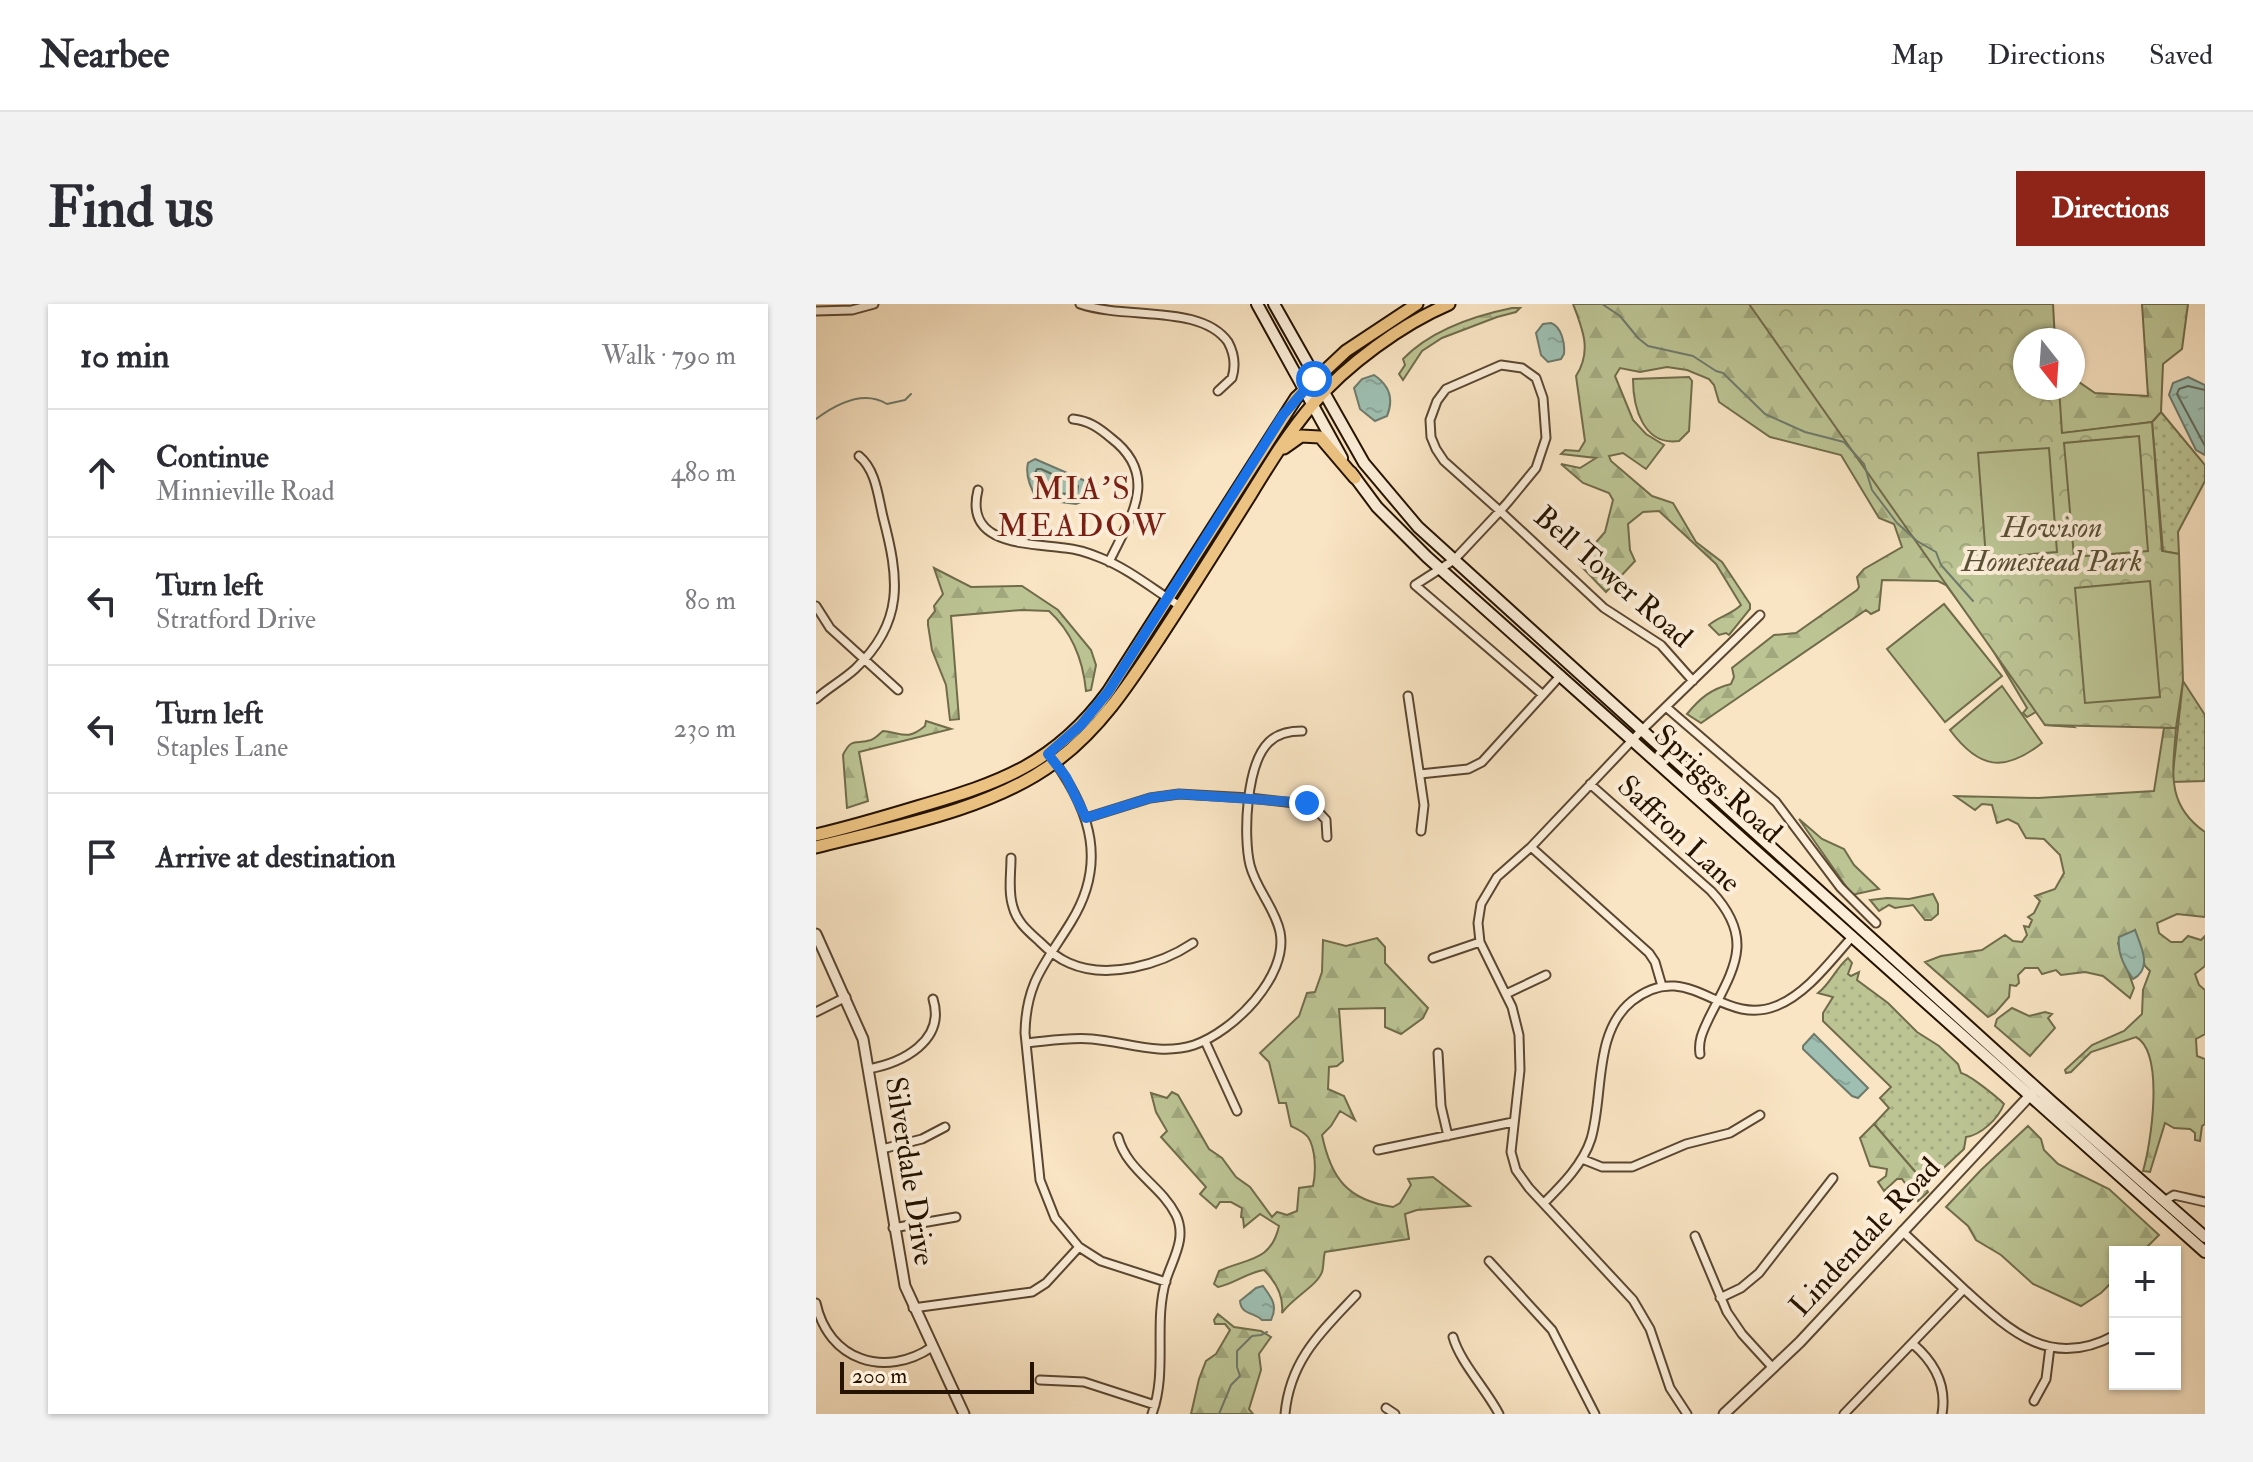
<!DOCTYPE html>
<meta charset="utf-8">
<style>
:root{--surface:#fff;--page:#f2f2f3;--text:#2b2b33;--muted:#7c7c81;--line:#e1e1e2;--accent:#8f2418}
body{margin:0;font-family:"IM FELL Double Pica",serif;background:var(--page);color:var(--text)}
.controls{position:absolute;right:24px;bottom:24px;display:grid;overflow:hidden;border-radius:0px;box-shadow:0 2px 6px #0004}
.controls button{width:72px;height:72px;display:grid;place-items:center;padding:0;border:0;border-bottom:2px solid var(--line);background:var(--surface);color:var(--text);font:40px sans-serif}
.compass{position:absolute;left:1197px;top:24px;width:72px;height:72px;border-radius:50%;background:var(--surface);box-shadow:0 2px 6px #0004;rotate:163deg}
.scale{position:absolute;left:24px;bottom:20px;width:194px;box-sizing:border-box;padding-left:8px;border:4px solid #251300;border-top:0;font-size:22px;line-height:28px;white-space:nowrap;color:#251300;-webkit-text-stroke:6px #fbedd8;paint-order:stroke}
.stop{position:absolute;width:24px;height:24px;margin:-18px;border:6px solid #1a73e8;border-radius:50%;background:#fff}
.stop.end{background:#1a73e8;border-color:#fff;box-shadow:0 2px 8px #0008}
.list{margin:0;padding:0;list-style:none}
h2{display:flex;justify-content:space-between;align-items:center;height:104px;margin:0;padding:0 32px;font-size:34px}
h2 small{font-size:26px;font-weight:400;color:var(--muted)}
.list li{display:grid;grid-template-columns:52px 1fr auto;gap:24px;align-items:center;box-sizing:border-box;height:128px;padding:0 32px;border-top:2px solid var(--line)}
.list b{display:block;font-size:30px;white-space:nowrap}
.list p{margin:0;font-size:26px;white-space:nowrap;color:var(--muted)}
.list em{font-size:26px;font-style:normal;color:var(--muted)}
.icon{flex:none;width:44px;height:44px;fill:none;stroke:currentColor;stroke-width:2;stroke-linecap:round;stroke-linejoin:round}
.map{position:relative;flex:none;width:1389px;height:1110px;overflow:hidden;border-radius:0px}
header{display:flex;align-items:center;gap:48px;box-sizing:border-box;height:112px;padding:0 40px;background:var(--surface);border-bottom:2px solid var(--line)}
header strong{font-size:38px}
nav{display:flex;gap:44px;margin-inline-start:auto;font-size:28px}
.intro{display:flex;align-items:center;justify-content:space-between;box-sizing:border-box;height:192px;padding:0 48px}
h1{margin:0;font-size:56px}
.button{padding:20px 36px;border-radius:0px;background:var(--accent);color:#fff;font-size:28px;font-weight:700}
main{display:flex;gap:48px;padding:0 48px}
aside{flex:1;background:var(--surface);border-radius:0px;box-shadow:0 2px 6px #0004}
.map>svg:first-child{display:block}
</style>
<header>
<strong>Nearbee</strong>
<nav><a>Map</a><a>Directions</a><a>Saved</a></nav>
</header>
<div class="intro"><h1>Find us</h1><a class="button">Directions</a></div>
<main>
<aside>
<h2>10 min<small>Walk · 790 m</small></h2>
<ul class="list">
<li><svg class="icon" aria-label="ahead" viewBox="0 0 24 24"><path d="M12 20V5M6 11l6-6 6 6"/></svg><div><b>Continue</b><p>Minnieville Road</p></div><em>480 m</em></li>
<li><svg class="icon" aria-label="left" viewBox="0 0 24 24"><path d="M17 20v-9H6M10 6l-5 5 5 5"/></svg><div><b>Turn left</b><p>Stratford Drive</p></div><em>80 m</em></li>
<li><svg class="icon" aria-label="left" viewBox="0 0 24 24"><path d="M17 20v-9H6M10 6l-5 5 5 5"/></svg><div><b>Turn left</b><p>Staples Lane</p></div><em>230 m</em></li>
<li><svg class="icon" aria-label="arrive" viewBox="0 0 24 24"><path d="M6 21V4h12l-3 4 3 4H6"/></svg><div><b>Arrive at destination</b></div></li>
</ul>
</aside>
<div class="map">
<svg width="1389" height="1110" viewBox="0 0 1389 1110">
<defs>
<pattern id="grass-dots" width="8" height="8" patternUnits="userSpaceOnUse" patternTransform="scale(2)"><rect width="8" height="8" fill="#bcc494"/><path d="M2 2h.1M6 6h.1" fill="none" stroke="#a1a87e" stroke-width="1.8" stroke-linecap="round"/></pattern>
<pattern id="forest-firs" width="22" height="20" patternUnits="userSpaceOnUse" patternTransform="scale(2)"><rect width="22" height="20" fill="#bcc494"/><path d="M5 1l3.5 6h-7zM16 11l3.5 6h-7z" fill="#a1a87e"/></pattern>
<pattern id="park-crowns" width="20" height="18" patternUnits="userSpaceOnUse" patternTransform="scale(2)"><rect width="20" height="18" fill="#bcc494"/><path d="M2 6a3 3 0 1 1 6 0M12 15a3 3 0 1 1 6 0" fill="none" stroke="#a1a87e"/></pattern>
<pattern id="water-ripples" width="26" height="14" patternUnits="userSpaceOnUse" patternTransform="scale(2)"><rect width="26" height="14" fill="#9ebfb2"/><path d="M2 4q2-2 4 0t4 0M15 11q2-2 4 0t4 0" fill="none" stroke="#88a397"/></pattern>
</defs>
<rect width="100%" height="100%" fill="#f9e4c3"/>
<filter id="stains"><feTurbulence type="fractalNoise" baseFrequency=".0025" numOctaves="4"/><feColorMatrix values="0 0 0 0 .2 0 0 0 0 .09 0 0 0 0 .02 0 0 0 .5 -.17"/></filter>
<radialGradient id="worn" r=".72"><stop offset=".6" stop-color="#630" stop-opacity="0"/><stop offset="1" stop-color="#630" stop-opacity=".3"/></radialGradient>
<path fill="url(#grass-dots)" stroke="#706c4a" stroke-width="2" d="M 1345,108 L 1389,161 L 1389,177 L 1362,228 L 1363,250 L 1347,247 L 1336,118 Z
M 1367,377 L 1389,411 L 1389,477 L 1356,478 Z
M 1032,654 L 1036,659 L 1032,670 L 1035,672 L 1043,668 L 1041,676 L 1072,699 L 1101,728 L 1123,742 L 1142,760 L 1145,769 C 1154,771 1181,793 1188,800 C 1182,815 1165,831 1150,833 L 1148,845 L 1118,873 L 1110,868 L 1102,871 L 1058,820 L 1073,804 L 1064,794 L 1075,783 L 1007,717 L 1007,709 L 1017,693 L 1002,689 C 1015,679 1019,665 1032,654 Z"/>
<path fill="url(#forest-firs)" stroke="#706c4a" stroke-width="2" d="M 757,0 L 1029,0 L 1238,407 L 1258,423 L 1229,421 L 1226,411 L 1220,408 L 1211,413 L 1207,409 L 1211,404 L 1169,333 L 1130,281 L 1122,277 L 1066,276 L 1063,306 L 1055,310 L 1050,306 L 885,419 L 871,410 C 884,394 895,385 915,380 L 918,373 L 916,364 L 958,331 L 980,329 L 1041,286 L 1043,283 L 1041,273 L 1048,265 L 1086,243 L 1078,220 L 1063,214 L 1025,151 L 954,133 L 903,98 L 898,81 L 893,75 L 871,66 L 851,63 L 824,68 L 804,64 L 799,72 L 817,116 L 830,130 L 848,141 L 830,165 L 807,149 L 793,152 L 795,157 L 836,192 L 857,199 L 880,238 L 906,258 L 934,300 L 934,305 L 913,331 L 910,329 L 903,331 L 893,321 C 903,312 915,311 925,301 L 900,260 L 843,207 L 827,208 L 812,220 L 814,246 L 819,257 L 790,288 L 762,259 L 789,228 L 797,196 L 793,189 L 767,179 L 745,160 L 764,164 L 780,154 L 745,150 L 749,146 L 763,147 L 769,137 L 760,72 C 776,47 767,26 757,0 Z
M 1326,0 L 1372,0 L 1366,45 L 1347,60 L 1345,108 L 1336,118 L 1203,135 L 1228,84 L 1257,84 L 1257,74 L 1279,89 L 1332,92 Z
M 696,4 L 704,4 L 700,8 L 681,13 L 626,34 L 606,47 L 587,76 L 583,70 L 589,61 L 587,55 C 615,26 657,12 696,4 Z
M 118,264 L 155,283 L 206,282 L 242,306 L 275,346 L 280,361 L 275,386 L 270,387 C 267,356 256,328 233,307 L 206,306 L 135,312 L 143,415 L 134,416 L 130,381 L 116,346 L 112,321 L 112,316 L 119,307 L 118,302 L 127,290 Z
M 110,417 L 135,425 L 43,448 L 52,497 L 31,504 L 27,451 C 36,432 41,441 55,436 C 60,434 63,430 67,427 C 86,429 91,437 109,422 Z
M 1348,424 L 1360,424 C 1357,467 1349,500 1389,528 L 1389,613 L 1361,610 L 1341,619 L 1343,629 L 1355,638 L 1366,638 L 1372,632 L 1385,636 L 1389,632 L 1389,662 L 1379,670 L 1383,681 L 1389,686 L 1389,730 L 1380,735 L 1381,752 L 1389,755 L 1389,820 L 1386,822 L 1384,837 L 1379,836 L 1379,829 L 1374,825 L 1358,824 L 1349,819 L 1334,868 L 1327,867 C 1335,840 1349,749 1320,733 L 1275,748 L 1255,768 L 1250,769 L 1249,766 L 1276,741 L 1308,727 L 1326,710 L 1327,686 L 1334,667 L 1329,662 L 1319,626 L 1302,639 L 1318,684 L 1314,694 L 1287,672 L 1269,668 L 1245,671 L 1240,666 L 1226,670 L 1222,664 L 1209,664 L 1202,671 L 1203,679 L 1200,682 L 1194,681 L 1193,693 L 1179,709 L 1172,713 L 1109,658 L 1125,652 L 1166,646 L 1189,631 L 1197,637 L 1206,638 L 1211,631 L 1208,622 L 1213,623 L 1216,616 L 1212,613 L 1218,609 L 1224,597 L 1219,592 L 1239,585 L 1248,569 L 1244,551 L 1228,535 L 1210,534 L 1202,520 L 1192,515 L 1181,519 L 1176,501 L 1166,500 L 1159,506 L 1139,492 L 1222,494 L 1338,487 Z
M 983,515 L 1006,535 L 1028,545 L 1038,561 L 1063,585 L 1036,591 Z
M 1117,590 L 1122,600 L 1122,610 L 1115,616 L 1109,616 L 1097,601 L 1079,604 L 1073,601 L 1063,607 L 1054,596 L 1071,594 L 1093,595 Z
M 561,634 L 569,643 L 569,659 L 612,704 L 607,714 L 585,730 L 569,723 L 569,704 L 523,705 L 527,757 L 521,762 L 513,763 L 512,785 L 528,792 L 539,816 L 524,807 L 515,822 L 506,831 C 515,874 531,896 577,903 L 584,899 L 595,881 L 592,875 L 617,873 L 654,902 L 601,906 L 589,910 L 593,935 L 509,948 C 507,954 508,962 506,968 C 501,982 476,994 466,1009 C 468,992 460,978 448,966 C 432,968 418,980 402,983 L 398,980 L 403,967 C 431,954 455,958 463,922 L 444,910 L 428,923 L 427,914 L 425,913 L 426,904 L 415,898 L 404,898 L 400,904 L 384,890 L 390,883 L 345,833 L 351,827 L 340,808 L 335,789 L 351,794 L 356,788 L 362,791 L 393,845 L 406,854 L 420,873 L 434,883 L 456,913 L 461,908 L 471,911 L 481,907 L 483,884 L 497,882 C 500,869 500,845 492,833 C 488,828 481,825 475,822 L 470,799 L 463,799 L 453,758 L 444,749 L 483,712 L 491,689 L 499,688 L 506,668 L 507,636 L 530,642 Z
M 1196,704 L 1213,712 L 1229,708 L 1236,710 L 1232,714 L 1239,724 L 1214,752 L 1179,722 L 1181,715 Z
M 1058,820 L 1102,871 L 1112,888 L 1102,897 L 1086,875 L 1081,875 L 1068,887 L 1062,878 L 1070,872 L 1071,865 L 1054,862 L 1044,834 Z
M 1212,822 L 1225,835 L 1228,846 L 1242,860 L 1293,885 L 1343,931 L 1326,948 L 1299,948 L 1299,975 L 1285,989 L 1265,1002 L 1217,980 L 1185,951 L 1160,936 L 1152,922 L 1130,903 L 1165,866 Z
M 402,1010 L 418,1023 L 445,1027 L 455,1033 L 443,1050 L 445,1066 L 433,1105 L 437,1110 L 375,1110 L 383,1075 L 390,1057 L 400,1050 L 414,1026 L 409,1020 L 399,1020 L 398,1016 Z"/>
<path fill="url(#park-crowns)" stroke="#706c4a" stroke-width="2" d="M 933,0 L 1237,0 L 1239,36 L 1209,36 L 1209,84 L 1243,84 L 1246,129 L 1336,118 L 1346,247 L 1363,250 L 1367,377 L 1360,424 L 1229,421 Z"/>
<path fill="#bcc494" stroke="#706c4a" stroke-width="2" d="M 873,73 L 876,77 L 873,127 L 863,137 C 827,142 817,103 817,75 Z
M 1323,132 L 1332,247 L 1258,253 L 1248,139 Z
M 1233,144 L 1241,248 L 1170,254 L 1162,149 Z
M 1334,277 L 1344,393 L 1269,399 L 1259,284 Z
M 1128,300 L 1186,372 L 1129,418 L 1071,345 Z
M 1186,382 L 1226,439 C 1188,469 1163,465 1134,426 Z"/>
<path fill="url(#water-ripples)" stroke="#6e7a6b" stroke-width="2" d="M 735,19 C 746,23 749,40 748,50 L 745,55 L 732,58 L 725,51 L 720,29 L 727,20 Z
M 558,71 C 573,81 578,95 571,112 L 559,117 L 544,105 L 538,84 L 546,75 Z
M 1372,73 L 1389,81 L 1389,151 L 1380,146 L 1353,91 L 1357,79 Z
M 219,155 L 272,178 L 274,183 L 265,198 L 260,200 L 221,195 C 215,185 209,171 212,159 Z
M 1319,626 C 1325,642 1337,665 1317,675 C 1309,664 1301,648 1303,633 Z
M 998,730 L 1052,784 L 1042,794 L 1036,792 L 987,745 L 987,742 Z
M 447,982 C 456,994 462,1002 455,1016 L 446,1016 C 438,1008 425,1011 424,997 L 440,984 Z"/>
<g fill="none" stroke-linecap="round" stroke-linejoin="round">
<path stroke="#626959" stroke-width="2" d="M 1389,86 L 1372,82 L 1363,85 L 1361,90 L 1389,142
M 225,165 L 262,182 L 261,190 L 227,189 L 219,169 L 221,165 Z"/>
<path stroke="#6e7a6b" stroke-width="2" d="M 786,0 L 804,12 L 822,34 L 832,42 L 877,52 L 900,67 L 907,69 L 949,110 L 989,128 L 1028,138 L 1048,160 L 1056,186 L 1081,219 L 1101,237 L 1120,248 L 1125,261 L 1157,297
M 0,115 C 20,100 47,85 71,100 L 89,96 L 95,90
M 403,1110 L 415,1081 L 424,1072 L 421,1063 L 421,1047 L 436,1032 L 445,1031 L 451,1028"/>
<g stroke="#5a4731" stroke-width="11">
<path id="minor" d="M 264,0 C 311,16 385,0 412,38 C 418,49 420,61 416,74 L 402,87
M 0,7 L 36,6 L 58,0
M 257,115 C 273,117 282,123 295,134 C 345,172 314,214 293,258
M 162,186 C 148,242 213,239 249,244 C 261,245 273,249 285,254 C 313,265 338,286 364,302
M 0,302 L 14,324 L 82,386
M 727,391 L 599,281 L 638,256 L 684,207 L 692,198 L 720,164 L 730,134 L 727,94 L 720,74 L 706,64 L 685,61 L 630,85 L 621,97 L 614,116 L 615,133 L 620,145 L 628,157 L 684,207 L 788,304 L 845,341 L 877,377
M 592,392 L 608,501 L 605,527
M 0,395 C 12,384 27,376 39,365 C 89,318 83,274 67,213 C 62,192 60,166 43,152
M 850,403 L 960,498 L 1024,583 L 1060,619
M 239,458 C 275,509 291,560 255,618 C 230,659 210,677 209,729 L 224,876 L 239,914 L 263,943 L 285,957 L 350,978
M 604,470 L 652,465 L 666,458 L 745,371
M 774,480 L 895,587 C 940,635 918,664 893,714 C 887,727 882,736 884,750
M 270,514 L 334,494 L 363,490 L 434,494 L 496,501 L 510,516 L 511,533
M 715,543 L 833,649 L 839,658 L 846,682
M 195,554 C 195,570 192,588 197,603 C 201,618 212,627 223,637 C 232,646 241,654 253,659 C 291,676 344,661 377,639
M 617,654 L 664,638
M 690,690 L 730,671
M 0,708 L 30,693
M 389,737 L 421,807
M 210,739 C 232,737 254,733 276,735 C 311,738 343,752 378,741 C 417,728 473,672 464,628 C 459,604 440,585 434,561 C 427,532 430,460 453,438 C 462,429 473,427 486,427
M 622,749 L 625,802 L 632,832
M 52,765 C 86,759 130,737 117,695
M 302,833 C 311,867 345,881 360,911 C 371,934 357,954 350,976 C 337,1020 352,1067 336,1110
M 66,845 L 106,835 L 129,823
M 562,846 L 697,818
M 766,855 L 786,863 L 816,863 L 870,840 L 914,829 L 944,811
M 1348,897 L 1358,891 L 1389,898
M 728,899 C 746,881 767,860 775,835 C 788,792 777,728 816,697 C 873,652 905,724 960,702 C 991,690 1015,656 1037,632
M 77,924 L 140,913
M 1086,927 C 1107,947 1128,966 1149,986 C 1195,1028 1235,1066 1299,1031
M 879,932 L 911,1008 L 926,1030 L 957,1064
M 673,957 L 736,1026 L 779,1110
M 904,994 L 925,984 L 943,969 L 1017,874
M 0,999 C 12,1056 69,1075 116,1043
M 97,1004 L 216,988 L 230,979 L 263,943
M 637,1033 C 644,1058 670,1085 683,1110
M 1097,1040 C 1118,1058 1131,1081 1126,1110
M 224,1076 L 268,1078 L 339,1101
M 1218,1097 L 1230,1075 L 1234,1043
M 570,1104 L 579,1110
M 469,1110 C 474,1056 505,1028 540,991
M 871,1110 L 854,1084 L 834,1025 L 817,996 L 713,884 L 700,866 L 695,848 L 704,766 L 703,731 L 696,703 L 664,638 L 662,619 L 665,600 L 681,573 L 715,543 L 825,427 L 944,311
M 1028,1110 L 1148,985"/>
</g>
<g stroke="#5a4731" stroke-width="13">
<path id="tertiary" d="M 0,630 L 47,735 L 89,982 L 148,1110
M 908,1110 L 984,1038 L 1219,786"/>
</g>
<g stroke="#251300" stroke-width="14">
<path id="secondary" d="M 441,0 L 526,154
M 458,0 L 548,159 L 602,223 L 1236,798 L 1389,933
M 535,168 L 561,203 L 611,253 L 1389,948"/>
</g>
<g stroke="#251300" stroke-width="15">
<path id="primary" d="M 468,144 L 485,132 L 504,133 L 539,174
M 0,531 C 34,523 68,513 101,503 C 184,479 239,460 292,388 L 480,94 L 530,47 L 601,0
M 0,543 C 75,524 177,505 239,458 C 284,425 313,380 344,333 C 375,286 405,238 435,190 C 454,159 473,128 497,100 C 530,61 586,20 633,0"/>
</g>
<use href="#minor" stroke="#fbedd8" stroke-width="7"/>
<use href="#tertiary" stroke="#fbedd8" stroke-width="9"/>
<use href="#secondary" stroke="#fbedd8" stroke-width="10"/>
<use href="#primary" stroke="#ecc282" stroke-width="11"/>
</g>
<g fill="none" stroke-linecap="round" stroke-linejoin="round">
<path stroke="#1a73e8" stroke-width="10" d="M 491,499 L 363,490 L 334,494 L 270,514 L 250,473 L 232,450 L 265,421 L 292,388 L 467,111 L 498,75"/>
</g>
<g text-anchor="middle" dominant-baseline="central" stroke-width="8" stroke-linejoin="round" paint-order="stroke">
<g font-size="30" font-style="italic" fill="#5a5134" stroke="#fbedd8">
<text x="1236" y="223">Howison<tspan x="1236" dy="34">Homestead Park</tspan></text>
</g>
<g font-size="30" fill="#251300" stroke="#fbedd8">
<text transform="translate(797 273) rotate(41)">Bell Tower Road</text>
<text transform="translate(902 480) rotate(42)">Spriggs Road</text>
<text transform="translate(863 530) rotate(43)">Saffron Lane</text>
<text transform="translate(94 867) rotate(81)">Silverdale Drive</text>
<text transform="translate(1049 933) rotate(-47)">Lindendale Road</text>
</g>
<g font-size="32" letter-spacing="2" fill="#7a1f14" stroke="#fbedd8">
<text x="266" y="185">MIA'S<tspan x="266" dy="37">MEADOW</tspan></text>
</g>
</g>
<rect width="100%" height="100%" filter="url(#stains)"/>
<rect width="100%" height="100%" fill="url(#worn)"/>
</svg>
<div class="controls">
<button>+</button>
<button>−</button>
</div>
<svg class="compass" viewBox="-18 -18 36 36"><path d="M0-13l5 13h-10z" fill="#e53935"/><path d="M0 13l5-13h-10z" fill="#7c7c81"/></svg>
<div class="scale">200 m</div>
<div class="stop" style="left:498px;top:75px"></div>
<div class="stop end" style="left:491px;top:499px"></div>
</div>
</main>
